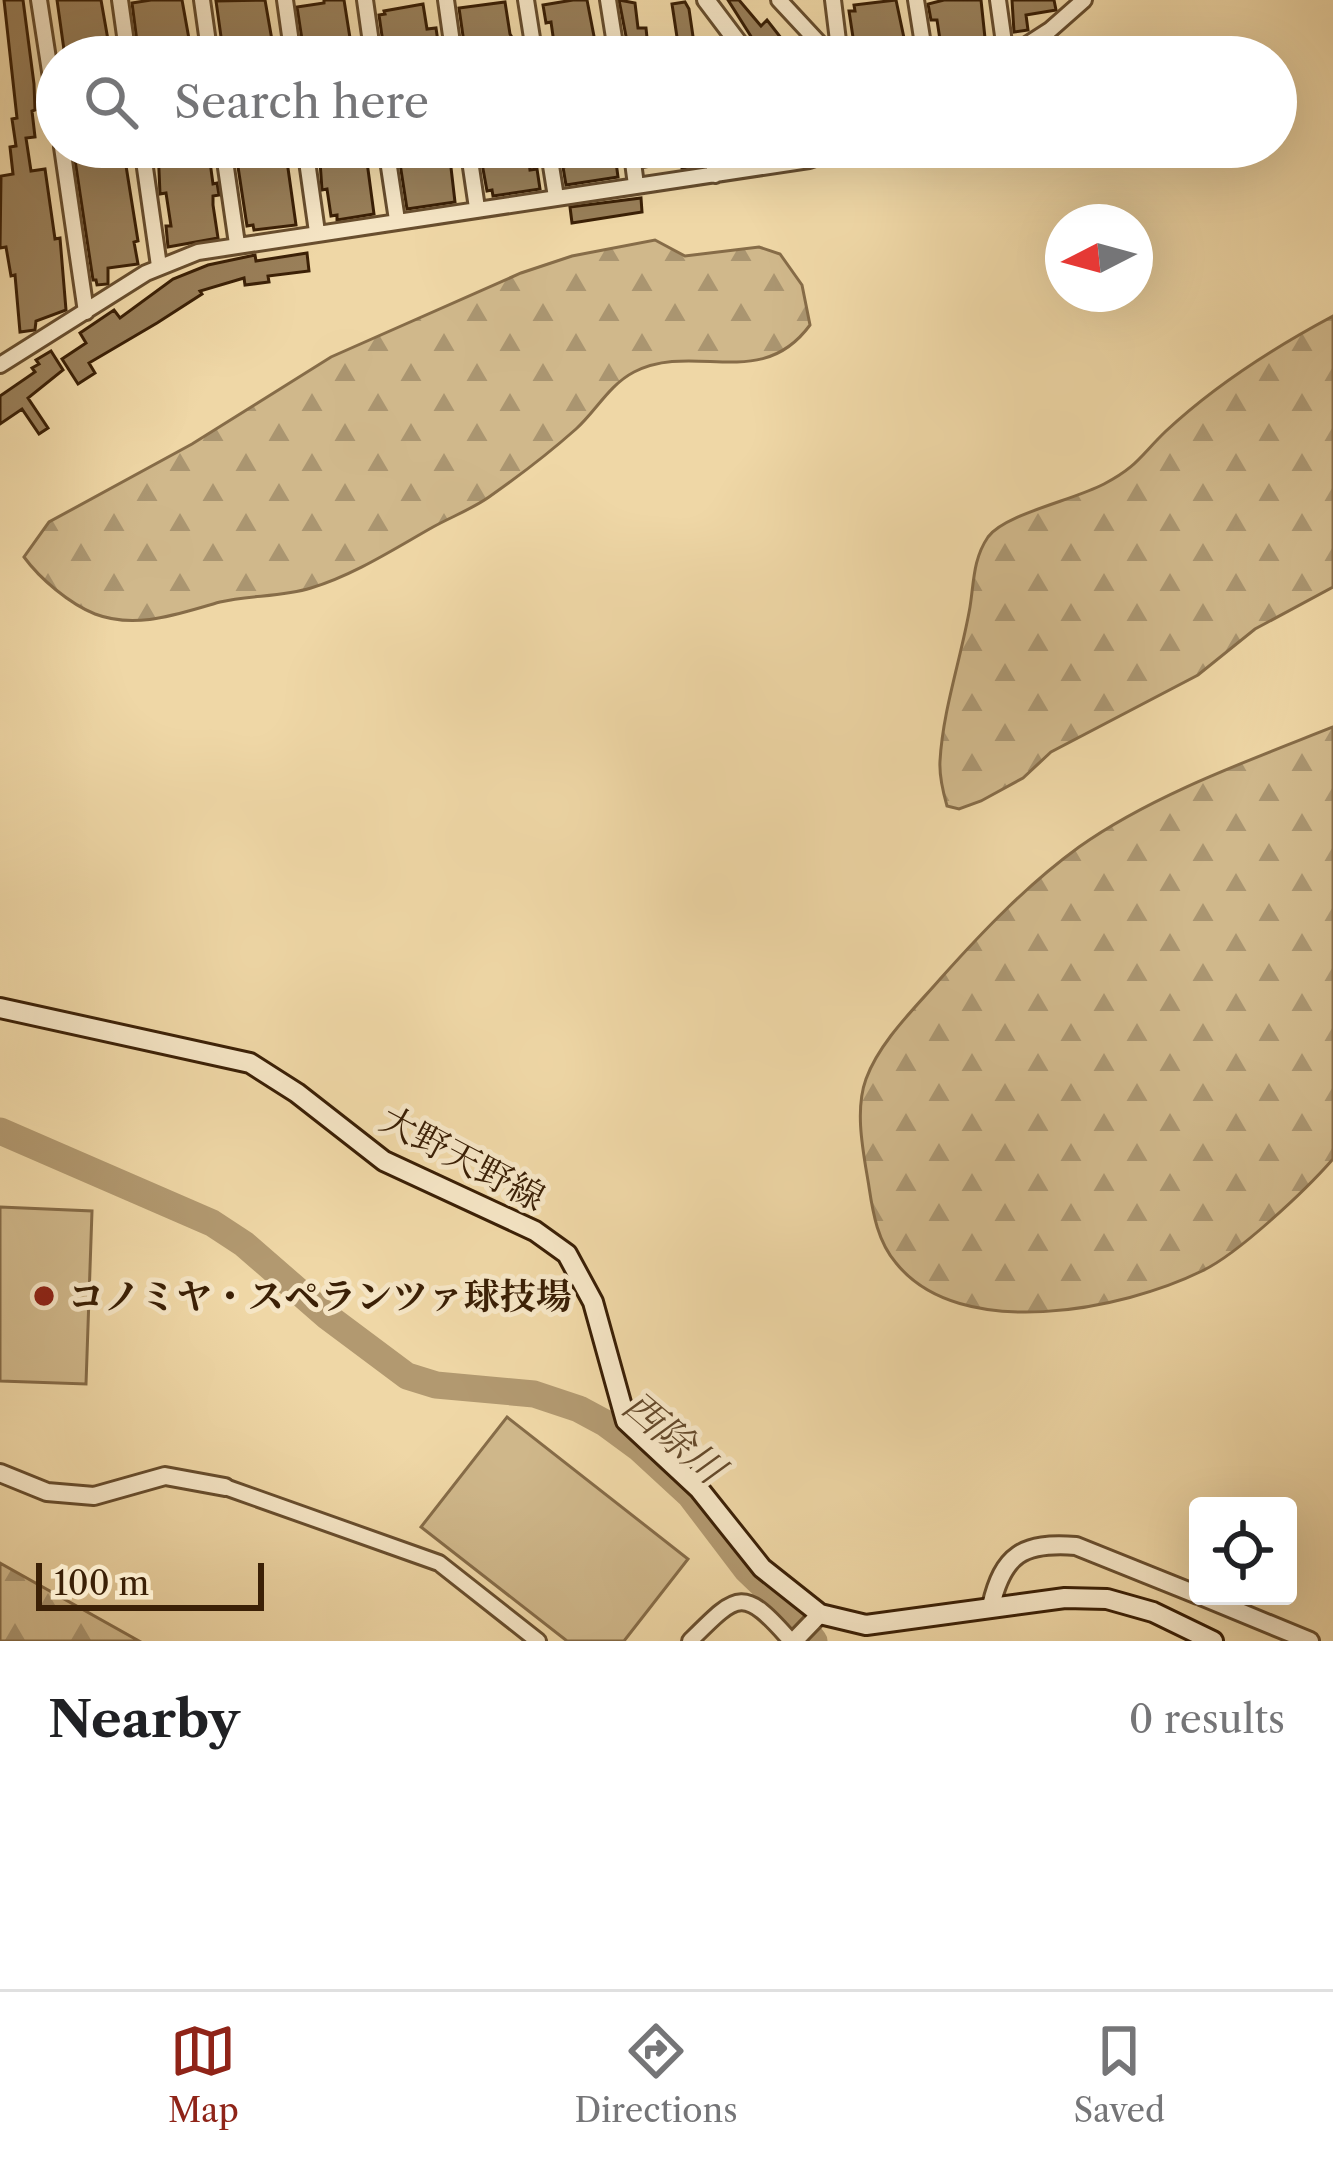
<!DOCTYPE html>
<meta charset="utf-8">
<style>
:root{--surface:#fff;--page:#f6f6f6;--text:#202124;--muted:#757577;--line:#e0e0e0;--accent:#8f2418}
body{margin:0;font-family:"Libre Caslon Text","Noto Serif JP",serif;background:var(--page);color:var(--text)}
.controls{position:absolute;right:36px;bottom:36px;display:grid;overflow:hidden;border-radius:12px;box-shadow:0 12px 48px #0002}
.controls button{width:108px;height:108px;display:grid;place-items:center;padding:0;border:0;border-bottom:3px solid var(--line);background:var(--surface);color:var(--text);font:60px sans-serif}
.compass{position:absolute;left:1045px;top:204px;width:108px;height:108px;border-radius:50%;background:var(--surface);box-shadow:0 12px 48px #0002;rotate:264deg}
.scale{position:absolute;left:36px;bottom:30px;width:228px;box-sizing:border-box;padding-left:12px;border:6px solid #3b2006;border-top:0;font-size:33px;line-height:42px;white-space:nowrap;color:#3b2006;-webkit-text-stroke:9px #f5e5c5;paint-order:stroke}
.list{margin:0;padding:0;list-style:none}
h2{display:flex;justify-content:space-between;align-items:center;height:156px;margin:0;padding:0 48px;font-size:51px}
h2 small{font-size:39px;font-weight:400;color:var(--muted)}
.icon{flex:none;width:66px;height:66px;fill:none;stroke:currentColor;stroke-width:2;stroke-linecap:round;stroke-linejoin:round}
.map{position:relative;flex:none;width:1333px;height:1641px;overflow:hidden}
.search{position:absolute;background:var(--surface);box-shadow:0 12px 48px #0002;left:36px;right:36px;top:36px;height:132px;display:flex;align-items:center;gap:30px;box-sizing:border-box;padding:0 42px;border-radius:66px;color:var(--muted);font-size:45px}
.sheet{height:348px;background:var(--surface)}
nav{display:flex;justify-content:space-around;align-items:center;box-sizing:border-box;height:168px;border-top:3px solid var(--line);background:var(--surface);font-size:33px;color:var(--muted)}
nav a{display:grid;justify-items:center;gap:6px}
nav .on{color:var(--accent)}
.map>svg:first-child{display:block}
</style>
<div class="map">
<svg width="1333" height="1641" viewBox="0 0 1333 1641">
<defs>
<pattern id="forest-firs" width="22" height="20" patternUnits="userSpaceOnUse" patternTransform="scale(3)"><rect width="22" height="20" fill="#d0b88b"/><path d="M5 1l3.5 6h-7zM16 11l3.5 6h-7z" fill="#aa9570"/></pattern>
</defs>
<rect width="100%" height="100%" fill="#efd7a6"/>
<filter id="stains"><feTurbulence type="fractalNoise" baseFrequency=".00167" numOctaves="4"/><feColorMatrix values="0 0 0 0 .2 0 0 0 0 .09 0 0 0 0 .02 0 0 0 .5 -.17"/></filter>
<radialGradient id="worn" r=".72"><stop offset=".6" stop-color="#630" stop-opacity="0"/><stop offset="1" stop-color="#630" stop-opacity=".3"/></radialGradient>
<path fill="#d0b88b" stroke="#866c48" stroke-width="3" d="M 0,1207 L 92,1211 L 86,1384 L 0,1381 Z
M 507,1417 L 688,1559 L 624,1641 L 567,1641 L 421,1527 Z"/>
<path fill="url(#forest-firs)" stroke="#866c48" stroke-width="3" d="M 655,240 L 685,256 L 759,247 L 780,254 L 802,285 L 810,325 C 761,392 695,341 634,372 C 609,385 596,411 576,429 C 549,453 519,476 489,497 C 472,509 451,517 433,527 C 394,549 354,575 311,588 C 282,597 249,595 220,602 C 180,613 137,630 95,614 C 70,604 40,579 24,557 L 49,522 L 192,444 L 331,357 L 521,273 L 572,256 Z
M 1333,316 L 1333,587 L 1255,629 L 1198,675 L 1051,752 L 1023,778 L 981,801 L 959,809 L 947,806 C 943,792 939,777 940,761 C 943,709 961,659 970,607 C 974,582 973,559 988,537 C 1005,514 1074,500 1104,484 C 1138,466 1140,456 1166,431 C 1214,386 1275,347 1333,316 Z
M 1333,727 L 1333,1159 C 1306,1190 1238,1254 1202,1271 C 1123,1310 960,1343 896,1263 C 878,1242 873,1214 869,1187 C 864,1155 854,1112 866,1079 C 880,1041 915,1008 941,978 C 983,931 1028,884 1079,847 C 1152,795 1250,760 1333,727 Z
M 0,1563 L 139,1641 L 0,1641 Z"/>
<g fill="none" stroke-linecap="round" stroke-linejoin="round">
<path stroke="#b29970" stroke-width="27" d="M 0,1131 L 212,1223 L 244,1244 L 328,1317 L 407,1376 L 436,1385 L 534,1394 L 579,1409 L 605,1423 L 639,1448 L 690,1495 L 747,1570 L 796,1617 L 814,1641"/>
</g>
<path fill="#997f59" stroke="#3b2006" stroke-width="3" d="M 4,0 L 23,0 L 34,84 L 35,110 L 32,111 L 35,137 L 26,138 L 31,171 L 45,169 L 55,239 L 60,238 L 66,310 L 36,321 L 35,330 L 20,332 L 15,275 L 11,276 L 6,247 L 0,248 L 1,176 L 13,174 L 10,147 L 16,146 L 12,119 L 17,118 Z
M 57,0 L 101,0 L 111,57 L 65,57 Z
M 151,0 L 182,0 L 191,50 L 139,57 L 132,3 Z
M 265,0 L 273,46 L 266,47 L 268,57 L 254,57 L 252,47 L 223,51 L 216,1 Z
M 324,0 L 344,0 L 353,57 L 335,57 L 333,42 L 303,46 L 297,7 L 324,3 Z
M 573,0 L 587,0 L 598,57 L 556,57 L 551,22 L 546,23 L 543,5 Z
M 619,0 L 635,3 L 638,28 L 646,28 L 649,57 L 630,57 Z
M 728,0 L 739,0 L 761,26 L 767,20 L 796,57 L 764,57 Z
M 896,0 L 908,57 L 856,57 L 849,11 L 855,11 L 854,5 Z
M 944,0 L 981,0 L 987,57 L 948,57 L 947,52 L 942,53 L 937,20 L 931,20 L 928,4 Z
M 1012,0 L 1054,0 L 1056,10 L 1026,15 L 1028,30 L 1014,32 Z
M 505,2 L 510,34 L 513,39 L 521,38 L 524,57 L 466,57 L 459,8 Z
M 685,2 L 689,9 L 696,57 L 680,57 L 672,4 Z
M 423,4 L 427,29 L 436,28 L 438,42 L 430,43 L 432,55 L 385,57 L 379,15 L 385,14 L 384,11 Z
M 78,147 L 123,147 L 138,241 L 134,242 L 138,264 L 108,268 L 108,284 L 97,285 L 96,280 L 93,280 L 75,160 L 80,159 Z
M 158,147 L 208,147 L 213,184 L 217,183 L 219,195 L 213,196 L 213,205 L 218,238 L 168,247 L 166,226 L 171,226 L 166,193 L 160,194 Z
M 235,147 L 285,147 L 296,225 L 254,230 L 253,225 L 247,226 Z
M 319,147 L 365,147 L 374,214 L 337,220 L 337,215 L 331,216 L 327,189 L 322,190 Z
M 403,147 L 445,147 L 447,159 L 450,159 L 455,202 L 407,209 L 399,157 L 405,156 Z
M 479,147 L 527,147 L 530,170 L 537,169 L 540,189 L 493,196 L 492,190 L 487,191 Z
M 568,147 L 614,147 L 618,177 L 566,185 L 563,167 L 570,166 Z
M 642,147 L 693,147 L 695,166 L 682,168 L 681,161 L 645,167 Z
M 641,198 L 642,212 L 572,223 L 570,207 Z
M 307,253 L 309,271 L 268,276 L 269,282 L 245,285 L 244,278 L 200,291 L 202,294 L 157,323 L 89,363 L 95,373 L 78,384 L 62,359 L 86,343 L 80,333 L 114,310 L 120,318 L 173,279 L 208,265 L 255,255 L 256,261 Z
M 51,351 L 63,370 L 28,398 L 48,428 L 39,434 L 22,409 L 0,424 L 0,396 L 35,372 L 32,368 L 39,364 L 36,360 Z"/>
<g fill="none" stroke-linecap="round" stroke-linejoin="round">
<g stroke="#684e2e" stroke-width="20">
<path id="minor" d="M 39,0 L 57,117
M 120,0 L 128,57
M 202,0 L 210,57
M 285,0 L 293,57
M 365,0 L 373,57
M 446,0 L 454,57
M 526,0 L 535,57
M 608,0 L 617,57
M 779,0 L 832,57
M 833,0 L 840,57
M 916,0 L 925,57
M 998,0 L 1006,57
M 721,57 L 732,37
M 1008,57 L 1050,30 L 1084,0
M 62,147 L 86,312
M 142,147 L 159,266
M 223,147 L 237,244
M 305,147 L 317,232
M 386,147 L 397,220
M 468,147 L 477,208
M 548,147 L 556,197
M 631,147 L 636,185
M 711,147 L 715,175
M 0,365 L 146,273 L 198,252 L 809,160 L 846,147
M 225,1487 L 439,1563 L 538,1641
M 690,1641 C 738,1593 743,1586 791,1641"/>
</g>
<g stroke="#684e2e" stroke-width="22">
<path id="tertiary" d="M 706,0 L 749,57
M 829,147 L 834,152
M 0,1473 L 47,1492 L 94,1496 L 165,1476 L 225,1487
M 1201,1596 L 1310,1641
M 991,1606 C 1003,1554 1023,1542 1076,1546 L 1198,1595
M 794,1641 L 820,1614"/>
</g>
<g stroke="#3b2006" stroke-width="24">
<path id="secondary" d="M 0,1008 L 250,1063 L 297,1093 L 384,1161 L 535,1231 L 567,1254 L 593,1302 L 626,1421 L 699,1489 L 762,1568 L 820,1614 L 866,1625 L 1065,1598 L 1107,1599 L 1153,1612 L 1213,1641"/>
</g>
<use href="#minor" stroke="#f5e5c5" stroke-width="14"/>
<use href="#tertiary" stroke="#f5e5c5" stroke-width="16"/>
<use href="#secondary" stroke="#f5e5c5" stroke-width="18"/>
</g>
<circle fill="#8f2418" stroke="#f5e5c5" stroke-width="4.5" cx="44" cy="1296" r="12"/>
<g text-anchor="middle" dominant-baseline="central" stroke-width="10" stroke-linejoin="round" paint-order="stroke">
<g font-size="36" fill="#3b2006" stroke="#f5e5c5">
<text transform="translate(463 1158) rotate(28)">大野天野線</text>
</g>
<g font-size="36" font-weight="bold" fill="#3b2006" stroke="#f5e5c5" text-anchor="start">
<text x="68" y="1296">コノミヤ・スペランツァ球技場</text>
</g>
<g font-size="39" font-style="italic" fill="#654a2b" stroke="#f5e5c5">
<text transform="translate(674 1437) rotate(40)">西除川</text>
</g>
</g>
<rect width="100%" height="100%" filter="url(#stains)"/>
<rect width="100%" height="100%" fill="url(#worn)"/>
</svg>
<div class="controls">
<button><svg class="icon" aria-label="locate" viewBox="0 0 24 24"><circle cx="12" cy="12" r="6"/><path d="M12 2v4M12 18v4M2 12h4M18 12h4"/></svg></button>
</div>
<svg class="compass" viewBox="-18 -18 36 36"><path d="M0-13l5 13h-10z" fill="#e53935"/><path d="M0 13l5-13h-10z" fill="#757577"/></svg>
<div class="scale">100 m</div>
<div class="search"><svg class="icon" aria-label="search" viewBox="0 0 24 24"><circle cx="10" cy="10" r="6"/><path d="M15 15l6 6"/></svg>Search here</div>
</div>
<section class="sheet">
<h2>Nearby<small>0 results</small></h2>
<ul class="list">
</ul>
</section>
<nav>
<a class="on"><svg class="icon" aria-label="map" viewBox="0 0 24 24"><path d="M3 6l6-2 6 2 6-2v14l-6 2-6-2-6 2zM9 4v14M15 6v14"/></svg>Map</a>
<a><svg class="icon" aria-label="directions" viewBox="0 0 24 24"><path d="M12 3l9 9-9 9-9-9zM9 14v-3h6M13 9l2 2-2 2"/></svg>Directions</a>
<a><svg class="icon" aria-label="saved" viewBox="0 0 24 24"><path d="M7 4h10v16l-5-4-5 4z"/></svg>Saved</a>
</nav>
